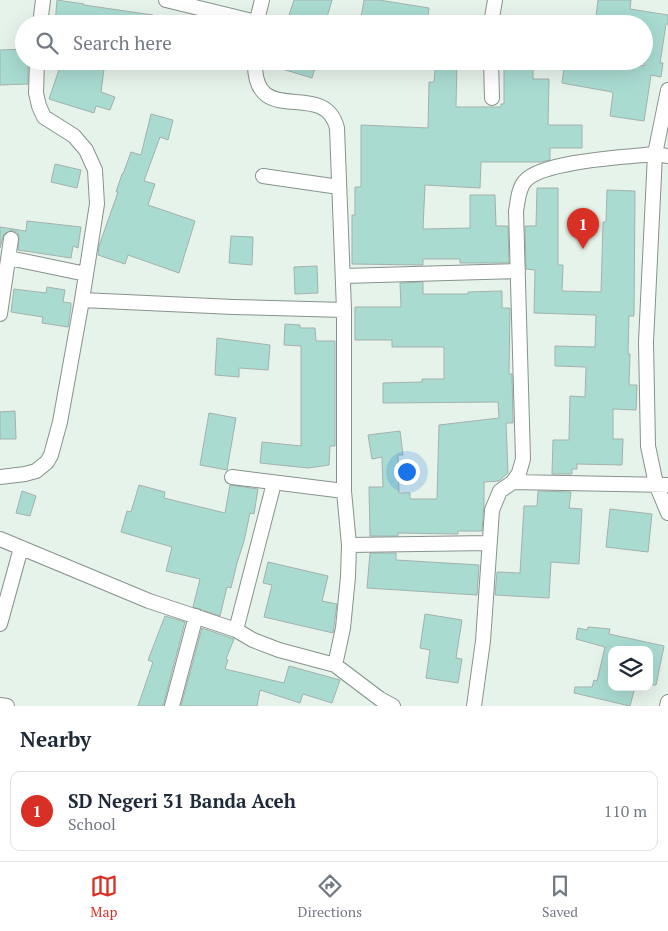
<!DOCTYPE html>
<style>
:root{--surface:#fff;--page:#f2f2f3;--text:#1f2937;--muted:#747a83;--line:#e0e1e3;--accent:#d93025}
body{margin:0;font-family:"PT Serif",serif;background:var(--page);color:var(--text)}
.controls{position:absolute;right:15px;bottom:15px;display:grid;overflow:hidden;border-radius:10px;box-shadow:0 5px 20px #0002}
.controls button{width:45px;height:45px;display:grid;place-items:center;padding:0;border:0;border-bottom:1px solid var(--line);background:var(--surface);color:var(--text);font:25px sans-serif}
.you{position:absolute;left:406px;top:471px;width:18px;height:18px;margin:-12px;border:4px solid #fff;border-radius:50%;background:#1a73e8;box-shadow:0 0 0 8px #1a73e833}
.badge{display:grid;place-items:center;width:32px;height:32px;border-radius:50%;background:var(--accent);color:#fff;font-size:16px;font-weight:700}
.pin{position:absolute;translate:-50% -41px;filter:drop-shadow(0 1px 2px #0008)}
.pin::after{content:'';position:absolute;top:26px;width:18px;height:15px;background:inherit;clip-path:polygon(0 0,100% 0,50% 100%)}
.list{margin:0;padding:0;list-style:none}
h2{display:flex;justify-content:space-between;align-items:center;height:65px;margin:0;padding:0 20px;font-size:21px}
h2 small{font-size:16px;font-weight:400;color:var(--muted)}
.list li{display:grid;grid-template-columns:32px 1fr auto;gap:15px;align-items:center;box-sizing:border-box;height:80px;margin:0 10px 10px;padding:0 10px;border:1px solid var(--line);border-radius:10px}
.list b{display:block;font-size:19px;white-space:nowrap}
.list p{margin:0;font-size:16px;white-space:nowrap;color:var(--muted)}
.list em{font-size:16px;font-style:normal;color:var(--muted)}
.icon{flex:none;width:28px;height:28px;fill:none;stroke:currentColor;stroke-width:2;stroke-linecap:round;stroke-linejoin:round}
.map{position:relative;flex:none;width:668px;height:706px;overflow:hidden}
.search{position:absolute;background:var(--surface);box-shadow:0 5px 20px #0002;left:15px;right:15px;top:15px;height:55px;display:flex;align-items:center;gap:12px;box-sizing:border-box;padding:0 18px;border-radius:28px;color:var(--muted);font-size:19px}
.sheet{height:155px;background:var(--surface)}
nav{display:flex;justify-content:space-around;align-items:center;box-sizing:border-box;height:70px;border-top:1px solid var(--line);background:var(--surface);font-size:14px;color:var(--muted)}
nav a{display:grid;justify-items:center;gap:2px}
nav .on{color:var(--accent)}
.map>svg:first-child{display:block}
</style>
<div class="map">
<svg width="668" height="706" viewBox="0 0 668 706">
<rect width="100%" height="100%" fill="#e6f3ea"/>
<path fill="#a9dbd1" stroke="#a3b1ae" d="M 57,0 L 84,4 L 84,5 L 153,15 L 152,24 L 55,24 Z
M 294,0 L 332,0 L 325,24 L 286,24 Z
M 364,0 L 379,0 L 429,8 L 427,24 L 360,24 Z
M 598,0 L 631,0 L 630,9 L 668,15 L 668,24 L 666,24 L 660,63 L 663,63 L 661,77 L 651,75 L 644,121 L 610,116 L 613,93 L 612,92 L 562,83 L 565,61 L 615,68 L 616,62 L 644,66 L 644,24 L 595,24 Z
M 24,49 L 24,61 L 28,61 L 28,84 L 0,85 L 0,50 Z
M 62,61 L 105,61 L 101,92 L 115,97 L 110,110 L 96,106 L 94,113 L 49,99 Z
M 270,61 L 317,61 L 312,78 L 269,65 Z
M 436,61 L 457,61 L 456,107 L 501,107 L 501,104 L 504,104 L 504,61 L 533,61 L 533,79 L 549,79 L 548,125 L 582,125 L 582,148 L 550,148 L 550,160 L 541,162 L 481,162 L 480,188 L 425,185 L 423,229 L 470,228 L 470,195 L 495,195 L 496,226 L 508,226 L 509,263 L 460,263 L 460,259 L 423,259 L 423,265 L 352,264 L 352,215 L 355,215 L 355,187 L 361,187 L 361,125 L 428,128 L 429,82 L 434,82 Z
M 151,114 L 173,120 L 168,140 L 160,137 L 144,181 L 155,184 L 148,205 L 195,221 L 179,273 L 128,255 L 125,264 L 98,255 L 99,246 L 118,192 L 116,192 L 122,174 L 123,174 L 131,152 L 141,155 Z
M 55,164 L 81,170 L 77,188 L 51,182 Z
M 537,188 L 558,188 L 558,265 L 563,265 L 562,291 L 601,292 L 603,222 L 606,222 L 607,190 L 635,191 L 634,316 L 629,316 L 628,354 L 630,354 L 629,385 L 637,385 L 636,410 L 613,409 L 613,439 L 623,439 L 622,465 L 577,464 L 577,469 L 572,469 L 572,474 L 552,474 L 553,440 L 569,440 L 570,396 L 585,397 L 586,367 L 555,366 L 555,346 L 595,347 L 596,315 L 534,313 L 535,270 L 526,269 L 525,226 L 536,226 Z
M 27,221 L 81,227 L 78,248 L 73,246 L 71,258 L 18,250 L 19,236 L 17,232 L 12,230 L 4,234 L 0,248 L 0,227 L 26,231 Z
M 231,236 L 253,237 L 252,265 L 229,263 Z
M 317,266 L 318,293 L 295,294 L 294,267 Z
M 423,282 L 423,294 L 468,294 L 468,292 L 502,291 L 502,308 L 510,308 L 509,374 L 512,374 L 513,423 L 506,423 L 508,473 L 499,481 L 484,482 L 484,505 L 482,531 L 458,531 L 458,534 L 398,533 L 398,536 L 370,536 L 369,487 L 383,487 L 382,457 L 372,459 L 368,435 L 400,431 L 403,455 L 398,455 L 399,493 L 410,493 L 410,499 L 437,499 L 439,425 L 499,418 L 498,402 L 383,403 L 383,383 L 422,382 L 422,379 L 444,379 L 444,347 L 392,347 L 392,340 L 355,340 L 355,307 L 401,307 L 400,283 Z
M 47,287 L 65,290 L 63,302 L 71,303 L 71,307 L 68,327 L 42,323 L 43,317 L 11,312 L 14,289 L 46,293 Z
M 285,324 L 300,325 L 300,328 L 315,328 L 316,341 L 335,341 L 335,446 L 330,446 L 329,465 L 308,468 L 260,463 L 262,442 L 301,446 L 301,346 L 284,345 Z
M 217,338 L 270,345 L 268,370 L 239,368 L 239,377 L 215,375 Z
M 15,411 L 16,439 L 0,439 L 0,412 Z
M 209,413 L 236,418 L 227,470 L 200,465 Z
M 139,485 L 165,492 L 164,498 L 225,513 L 230,485 L 258,489 L 254,514 L 250,513 L 244,541 L 237,563 L 231,588 L 227,587 L 220,616 L 193,607 L 200,579 L 166,571 L 172,547 L 121,532 L 127,511 L 131,512 Z
M 22,491 L 36,496 L 30,516 L 16,513 Z
M 538,491 L 571,492 L 569,508 L 582,509 L 579,564 L 551,562 L 549,598 L 495,595 L 497,572 L 520,573 L 524,506 L 537,506 Z
M 610,509 L 652,514 L 648,552 L 606,547 Z
M 370,553 L 396,553 L 396,560 L 479,565 L 477,595 L 367,588 Z
M 268,562 L 328,576 L 322,601 L 337,604 L 333,633 L 264,617 L 272,585 L 263,583 Z
M 425,614 L 462,620 L 456,658 L 462,659 L 458,683 L 426,678 L 430,650 L 420,648 Z
M 165,616 L 185,622 L 163,706 L 138,706 L 153,662 L 148,660 Z
M 588,627 L 610,629 L 609,634 L 664,646 L 656,685 L 649,685 L 649,650 L 612,650 L 612,687 L 635,687 L 630,706 L 574,693 L 575,687 L 592,687 L 594,680 L 597,681 L 605,647 L 576,639 L 578,628 L 587,630 Z
M 202,628 L 234,639 L 226,659 L 228,660 L 225,669 L 284,683 L 289,666 L 340,680 L 332,703 L 303,694 L 300,703 L 260,690 L 257,706 L 181,706 Z"/>
<g fill="none" stroke-linecap="round" stroke-linejoin="round">
<g stroke="#87928b" stroke-width="16">
<path id="minor" d="M 166,0 L 256,22
M 40,24 L 43,0
M 256,24 L 262,0
M 491,24 L 495,0
M 255,61 C 253,131 324,77 337,128 L 344,310 L 344,491 L 349,545 L 348,577 L 343,628 L 335,665
M 491,61 L 492,98
M 668,156 L 655,154 L 646,342 L 648,446 L 656,484 L 668,513
M 263,176 L 339,187
M 9,258 L 86,274
M 343,276 L 518,271
M 82,300 L 233,307 L 344,310
M 0,314 L 11,239
M 0,477 L 25,474 L 36,471 L 47,462 L 51,455 L 60,422 L 82,300 L 97,204 L 95,170 L 86,150 L 74,136 L 44,117 L 39,106 L 36,93 L 37,61
M 232,477 L 344,491
M 513,482 L 668,485
M 0,539 L 149,601 L 236,630 L 253,640 L 279,650 L 335,665 L 380,699 L 393,706
M 349,545 L 489,543
M 0,624 L 21,548
M 236,630 L 274,483
M 0,705 L 7,706
M 172,706 L 196,616
M 474,706 L 483,641 L 492,510 L 500,491 L 513,482 L 519,473 L 523,459 L 516,211 C 518,201 518,189 525,181 C 543,161 626,157 655,154 L 668,90
M 667,706 L 668,702"/>
</g>
<use href="#minor" stroke="#fff" stroke-width="14"/>
</g>
</svg>
<div class="controls">
<button><svg class="icon" aria-label="layers" viewBox="0 0 24 24"><path d="M12 4l9 5-9 5-9-5zM3 14l9 5 9-5"/></svg></button>
</div>
<div class="you"></div>
<div class="pin badge" style="left:583px;top:249px">1</div>
<div class="search"><svg class="icon" aria-label="search" viewBox="0 0 24 24"><circle cx="10" cy="10" r="6"/><path d="M15 15l6 6"/></svg>Search here</div>
</div>
<section class="sheet">
<h2>Nearby<small></small></h2>
<ul class="list">
<li><span class="badge">1</span><div><b>SD Negeri 31 Banda Aceh</b><p>School</p></div><em>110 m</em></li>
</ul>
</section>
<nav>
<a class="on"><svg class="icon" aria-label="map" viewBox="0 0 24 24"><path d="M3 6l6-2 6 2 6-2v14l-6 2-6-2-6 2zM9 4v14M15 6v14"/></svg>Map</a>
<a><svg class="icon" aria-label="directions" viewBox="0 0 24 24"><path d="M12 3l9 9-9 9-9-9zM9 14v-3h6M13 9l2 2-2 2"/></svg>Directions</a>
<a><svg class="icon" aria-label="saved" viewBox="0 0 24 24"><path d="M7 4h10v16l-5-4-5 4z"/></svg>Saved</a>
</nav>
